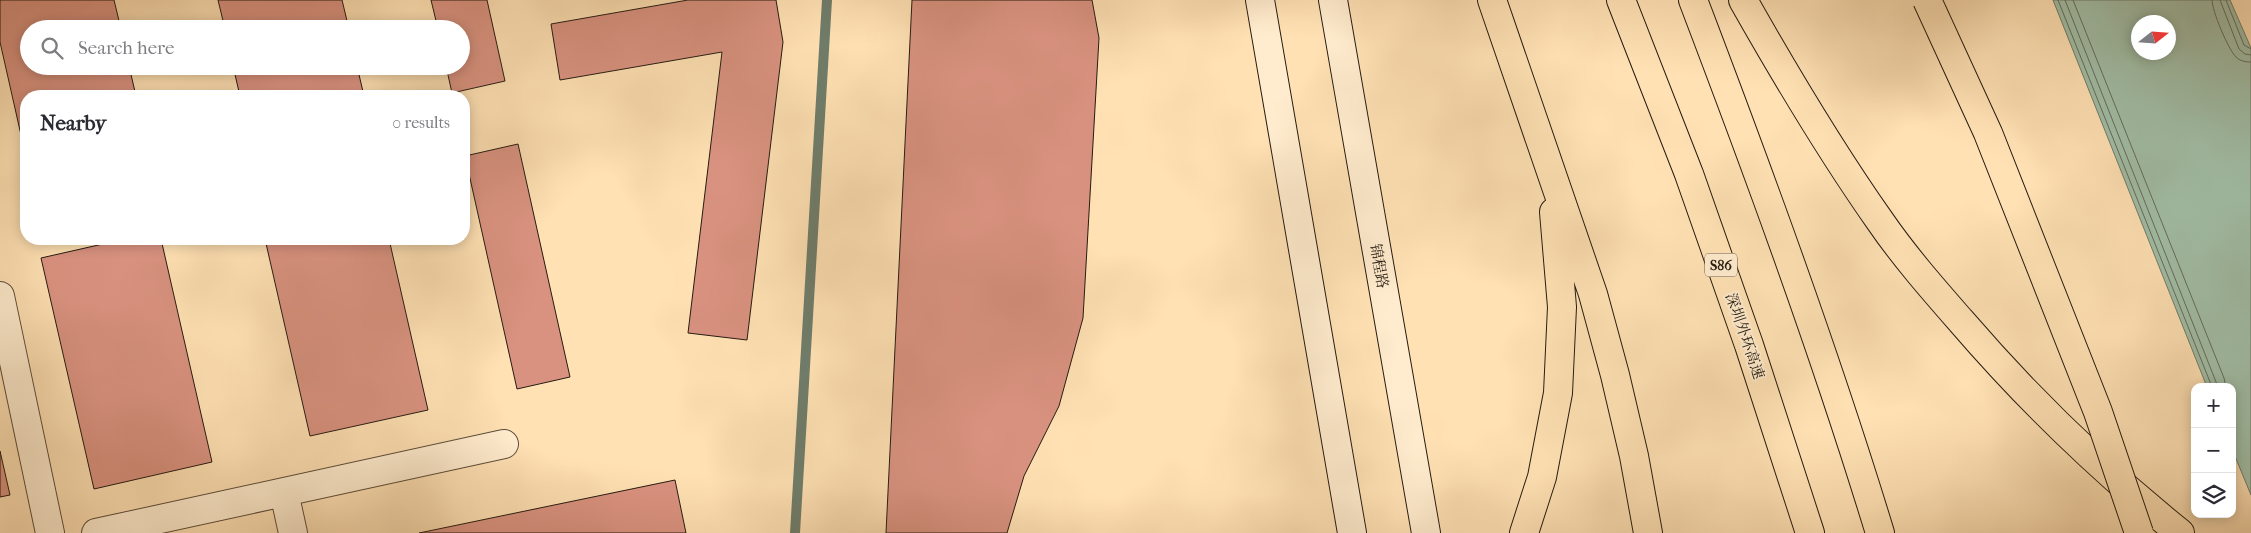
<!DOCTYPE html>
<meta charset="utf-8">
<style>
:root{--surface:#fff;--page:#f2f2f3;--text:#2b2b33;--muted:#7c7c81;--line:#e1e1e2}
body{margin:0;font-family:"IM FELL French Canon","Noto Serif SC",serif;background:var(--page);color:var(--text)}
.controls{position:absolute;right:15px;bottom:15px;display:grid;overflow:hidden;border-radius:10px;box-shadow:0 2px 12px #0003}
.controls button{width:45px;height:45px;display:grid;place-items:center;padding:0;border:0;border-bottom:1px solid var(--line);background:var(--surface);color:var(--text);font:25px sans-serif}
.compass{position:absolute;left:2131px;top:15px;width:45px;height:45px;border-radius:50%;background:var(--surface);box-shadow:0 2px 12px #0003;rotate:73deg}
.list{margin:0;padding:0;list-style:none}
h2{display:flex;justify-content:space-between;align-items:center;height:65px;margin:0;padding:0 20px;font-size:21px}
h2 small{font-size:16px;font-weight:400;color:var(--muted)}
.icon{flex:none;width:28px;height:28px;fill:none;stroke:currentColor;stroke-width:2;stroke-linecap:round;stroke-linejoin:round}
.map{position:relative;flex:none;width:2251px;height:533px;overflow:hidden}
.search{position:absolute;background:var(--surface);box-shadow:0 2px 12px #0003;left:20px;top:20px;width:450px;height:55px;display:flex;align-items:center;gap:12px;box-sizing:border-box;padding:0 18px;border-radius:28px;color:var(--muted);font-size:19px}
.panel{position:absolute;background:var(--surface);box-shadow:0 2px 12px #0003;left:20px;top:90px;width:450px;height:155px;border-radius:20px}
.map>svg:first-child{display:block}
</style>
<div class="map">
<svg width="2251" height="533" viewBox="0 0 2251 533">
<rect width="100%" height="100%" fill="#ffe1b4"/>
<filter id="stains"><feTurbulence type="fractalNoise" baseFrequency=".004" numOctaves="4"/><feColorMatrix values="0 0 0 0 .2 0 0 0 0 .09 0 0 0 0 .02 0 0 0 .5 -.17"/></filter>
<radialGradient id="worn" r=".72"><stop offset=".6" stop-color="#630" stop-opacity="0"/><stop offset="1" stop-color="#630" stop-opacity=".3"/></radialGradient>
<path fill="#a1bea7" stroke="#6f7d6b" fill-rule="evenodd" d="M 2053,0 L 2230,0 L 2251,48 L 2251,495 L 2232,449 L 2232,387 L 2207,387 ZM 2138,22 L 2168,22 L 2168,52 L 2138,52 Z"/>
<g fill="none" stroke-linecap="round" stroke-linejoin="round">
<path stroke="#636c5c" stroke-width="1" d="M 2058,0 L 2212,387
M 2065,0 L 2218,387
M 2073,0 L 2224,378 L 2226,387
M 2212,0 C 2212,11 2228,49 2236,57 C 2240,61 2245,62 2251,62
M 2220,0 L 2239,49 L 2245,54 L 2251,55
M 2226,0 L 2244,45 L 2251,49"/>
<path stroke="#6f7d6b" stroke-width="10" d="M 795,533 L 827,0"/>
</g>
<path fill="#d99280" stroke="#251b11" d="M 0,0 L 114,0 L 121,29 L 29,29 L 29,66 L 129,66 L 136,96 L 26,96 L 26,157 L 0,42 Z
M 218,0 L 342,0 L 349,29 L 225,29 Z
M 431,0 L 487,0 L 505,81 L 452,93 L 446,66 L 461,66 L 461,29 L 438,29 Z
M 688,0 L 776,0 L 783,42 L 747,340 L 688,333 L 722,52 L 560,80 L 551,24 Z
M 912,0 L 1092,0 L 1099,38 L 1083,318 L 1059,406 L 1024,476 L 1007,533 L 886,533 Z
M 233,66 L 357,66 L 364,96 L 240,96 Z
M 518,144 L 570,377 L 517,389 L 465,156 Z
M 125,239 L 161,239 L 212,462 L 94,489 L 41,258 Z
M 265,239 L 389,239 L 428,410 L 310,436 Z
M 0,451 L 10,495 L 0,497 Z
M 675,480 L 686,533 L 419,533 Z"/>
<g fill="none" stroke-linecap="round" stroke-linejoin="round">
<g stroke="#5c4c3a" stroke-width="30">
<path id="street" d="M 0,296 L 50,533
M 284,492 L 293,533
M 96,533 L 504,444"/>
</g>
<g stroke="#251b11" stroke-width="30">
<path id="secondary" d="M 1260,0 L 1352,533
M 1333,0 L 1426,533"/>
</g>
<g stroke="#251b11" stroke-width="30">
<path id="highway" d="M 1492,0 L 1593,294 L 1615,375 L 1634,456 L 1648,533
M 1621,0 L 1689,174 L 1749,345 L 1810,533
M 1693,0 C 1760,176 1825,353 1880,533
M 1743,0 C 1786,76 1830,150 1880,221 C 1904,256 1933,289 1961,321 C 2029,400 2098,467 2180,533
M 1524,533 L 1542,477 L 1558,393 L 1562,307 L 1554,212"/>
</g>
<use href="#street" stroke="#ffecce" stroke-width="28"/>
<use href="#secondary" stroke="#ffecce" stroke-width="28"/>
<use href="#highway" stroke="#ffe1b4" stroke-width="28"/>
<g stroke="#251b11" stroke-width="30" stroke-linecap="butt">
<path id="highway-bridge" d="M 1927,0 L 1988,133 L 2098,412 L 2139,533"/>
</g>
<use href="#highway-bridge" stroke="#ffe1b4" stroke-width="28"/>
</g>
<g text-anchor="middle" dominant-baseline="central" stroke-width="4" stroke-linejoin="round" paint-order="stroke">
<rect fill="#ffecce" stroke="#665a4a" stroke-width="1" x="1705" y="253.5" width="32" height="23" rx="4"/>
<g font-size="14" font-weight="bold" fill="#251b11">
<text x="1721" y="265">S86</text>
</g>
<g font-size="15" fill="#251b11" stroke="#ffecce">
<text transform="translate(1379 266) rotate(80)">锦程路</text>
<text transform="translate(1745 336) rotate(71)">深圳外环高速</text>
</g>
</g>
<rect width="100%" height="100%" filter="url(#stains)"/>
<rect width="100%" height="100%" fill="url(#worn)"/>
</svg>
<div class="controls">
<button>+</button>
<button>−</button>
<button><svg class="icon" aria-label="layers" viewBox="0 0 24 24"><path d="M12 4l9 5-9 5-9-5zM3 14l9 5 9-5"/></svg></button>
</div>
<svg class="compass" viewBox="-18 -18 36 36"><path d="M0-13l5 13h-10z" fill="#e53935"/><path d="M0 13l5-13h-10z" fill="#7c7c81"/></svg>
<div class="search"><svg class="icon" aria-label="search" viewBox="0 0 24 24"><circle cx="10" cy="10" r="6"/><path d="M15 15l6 6"/></svg>Search here</div>
<section class="panel">
<h2>Nearby<small>0 results</small></h2>
<ul class="list">
</ul>
</section>
</div>
